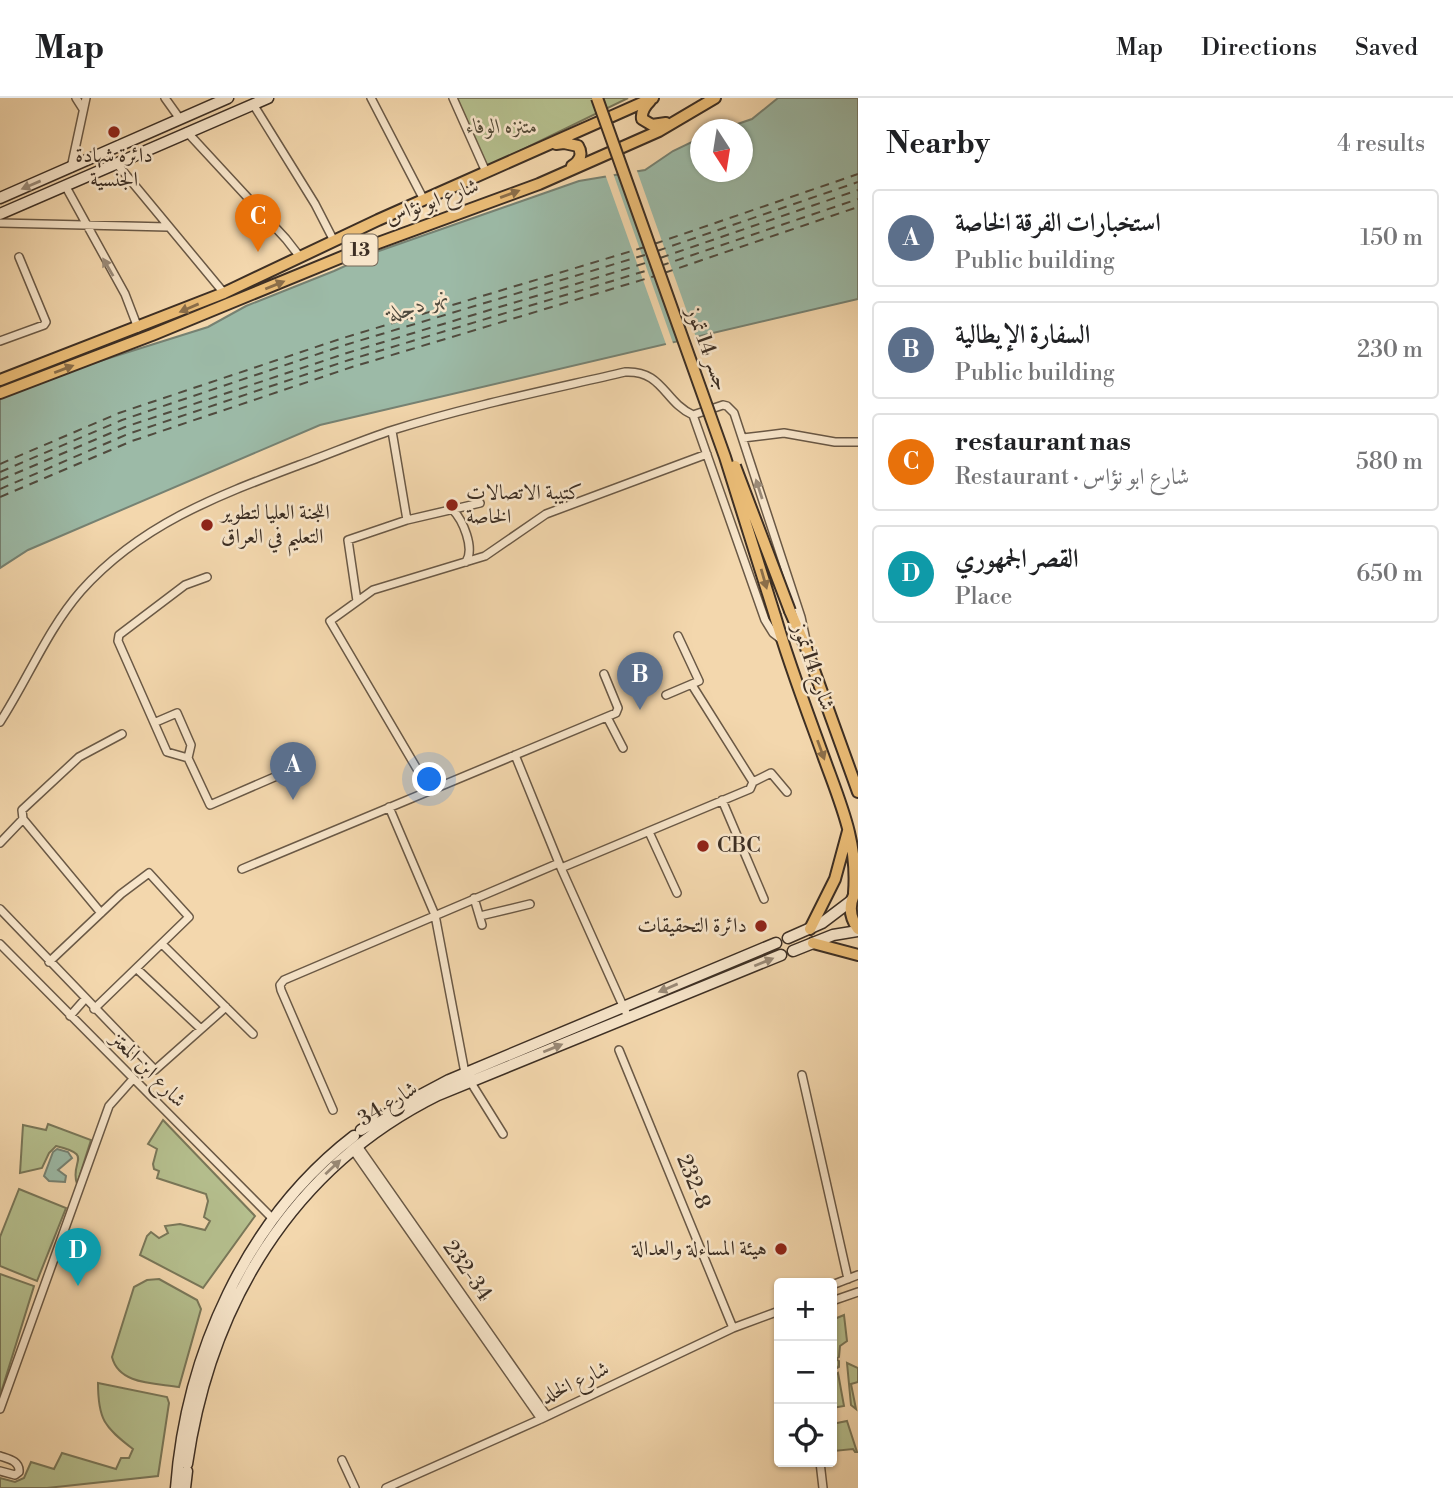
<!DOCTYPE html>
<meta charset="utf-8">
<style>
:root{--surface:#fff;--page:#f2f2f2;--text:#202124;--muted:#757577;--line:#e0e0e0;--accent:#2563eb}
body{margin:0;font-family:"Libre Bodoni",Amiri,serif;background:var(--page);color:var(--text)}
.controls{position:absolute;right:21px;bottom:21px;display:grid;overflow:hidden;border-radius:7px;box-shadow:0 2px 5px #0004}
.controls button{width:63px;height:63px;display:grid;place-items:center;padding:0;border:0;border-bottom:2px solid var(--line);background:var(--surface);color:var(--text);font:35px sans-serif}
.compass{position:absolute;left:690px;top:21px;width:63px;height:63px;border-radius:50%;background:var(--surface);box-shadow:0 2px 5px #0004;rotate:168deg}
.you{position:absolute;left:430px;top:682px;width:24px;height:24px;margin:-18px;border:5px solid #fff;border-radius:50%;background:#1a73e8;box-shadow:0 0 0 10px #1a73e833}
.badge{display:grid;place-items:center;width:46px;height:46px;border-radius:50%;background:var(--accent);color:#fff;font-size:23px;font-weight:700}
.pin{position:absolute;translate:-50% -58px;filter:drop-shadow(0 2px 4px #0008)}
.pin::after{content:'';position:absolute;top:37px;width:24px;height:21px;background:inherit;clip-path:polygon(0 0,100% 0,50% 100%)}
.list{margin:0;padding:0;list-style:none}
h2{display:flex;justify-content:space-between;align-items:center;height:91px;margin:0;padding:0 28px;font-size:30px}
h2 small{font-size:23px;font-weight:400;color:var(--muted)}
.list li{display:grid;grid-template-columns:46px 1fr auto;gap:21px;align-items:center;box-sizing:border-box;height:98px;margin:0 14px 14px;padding:0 14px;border:2px solid var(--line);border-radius:7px}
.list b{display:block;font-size:26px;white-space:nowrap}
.list p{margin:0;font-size:23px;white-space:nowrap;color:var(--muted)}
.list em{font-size:23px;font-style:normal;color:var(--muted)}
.icon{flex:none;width:38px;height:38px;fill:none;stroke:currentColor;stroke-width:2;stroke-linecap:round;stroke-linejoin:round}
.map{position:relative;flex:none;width:858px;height:1390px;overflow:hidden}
header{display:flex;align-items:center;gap:42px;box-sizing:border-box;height:98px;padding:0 35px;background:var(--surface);border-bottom:2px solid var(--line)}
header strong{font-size:33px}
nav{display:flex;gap:38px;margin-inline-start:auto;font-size:24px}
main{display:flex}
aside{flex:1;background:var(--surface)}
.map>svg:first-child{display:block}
</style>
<header>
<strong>Map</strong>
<nav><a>Map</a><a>Directions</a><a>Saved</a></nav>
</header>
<main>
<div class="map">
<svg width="858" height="1390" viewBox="0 0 858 1390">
<rect width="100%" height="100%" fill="#f3d7ad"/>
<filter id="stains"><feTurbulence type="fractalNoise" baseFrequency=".00286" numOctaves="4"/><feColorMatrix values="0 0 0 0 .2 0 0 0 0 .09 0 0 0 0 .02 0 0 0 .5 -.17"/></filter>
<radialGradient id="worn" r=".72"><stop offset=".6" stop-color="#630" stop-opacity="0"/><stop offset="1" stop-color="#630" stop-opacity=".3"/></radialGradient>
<path fill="#b5bf8e" stroke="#797759" stroke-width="2" d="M 456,0 L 628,0 L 487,69 Z
M 163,1022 L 255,1118 L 203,1190 L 140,1157 L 147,1138 L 151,1134 L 159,1140 L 168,1135 L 165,1128 L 180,1126 L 205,1132 L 210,1123 L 204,1119 L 208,1103 L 206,1096 L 157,1080 L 159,1073 L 154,1071 L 153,1066 L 157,1051 L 148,1046 Z
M 48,1026 L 91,1042 L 77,1086 C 69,1063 95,1057 56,1048 L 49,1055 L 42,1070 L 20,1075 L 23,1027 L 46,1032 Z
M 19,1091 L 66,1110 L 37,1183 L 0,1168 L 0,1139 Z
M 0,1176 L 34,1188 L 0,1298 Z
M 159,1181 L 197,1202 L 201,1211 L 179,1289 C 155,1285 119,1287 112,1259 L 134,1189 L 147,1182 Z
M 844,1217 L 847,1243 L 840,1248 L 839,1259 L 836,1261 L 839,1263 L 839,1269 L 837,1270 L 836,1267 L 832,1268 L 832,1222 Z
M 847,1265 L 858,1270 L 858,1284 L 851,1286 L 856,1311 L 851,1307 Z
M 838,1275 L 844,1308 L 832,1310 L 832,1279 Z
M 98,1285 L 167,1299 L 169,1305 L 158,1378 L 47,1390 L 0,1390 L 0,1380 L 15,1384 L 24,1380 L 31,1364 L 54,1371 L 62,1355 L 116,1371 L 121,1360 L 129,1360 L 133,1351 C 104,1329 98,1321 98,1285 Z
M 847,1323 L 857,1354 L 855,1354 L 853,1351 L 834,1353 L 832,1326 Z"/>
<path fill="#9cbaa7" stroke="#768273" stroke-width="2" d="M 778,0 L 858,0 L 858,201 L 320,327 L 28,452 L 0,470 L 0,301 L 21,290 L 68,273 L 208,229 L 246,208 L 334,173 L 376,154 L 579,83 L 645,72 L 673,53 L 700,40 L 701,74 L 743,74 L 743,32 L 723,31 L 752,21 Z
M 57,1051 L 68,1054 L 72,1060 L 58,1072 L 66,1078 L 65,1084 L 49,1083 L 44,1078 L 53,1054 Z"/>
<path fill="#f3d7ad" d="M 636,70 L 697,242 L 679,247 L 617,74 Z
M 613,75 L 674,248 L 667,249 L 605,76 Z"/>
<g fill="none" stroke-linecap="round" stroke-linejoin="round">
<path stroke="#504b3e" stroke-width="2" stroke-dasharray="9 7" stroke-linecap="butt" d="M 654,146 L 858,76
M 657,153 L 858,84
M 660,160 L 858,92
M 660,168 L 858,101
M 664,175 L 858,109
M 0,366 L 119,315 L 343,240 L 645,149
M 0,374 L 122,322 L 345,247 L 648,156
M 0,382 L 125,329 L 347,255 L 652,163
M 0,391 L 128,336 L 349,262 L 652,171
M 0,399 L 132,343 L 352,269 L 655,178"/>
<g stroke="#6a5946" stroke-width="10">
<path id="minor" d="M 76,0 L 83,11
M 165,0 L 180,21
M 371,0 L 424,102
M 453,0 L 486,74
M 253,6 L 315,106 L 334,143
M 187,34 L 286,141 L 300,159
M 117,66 L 224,195
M 71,70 L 86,0
M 66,89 L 125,196 L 138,230
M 0,125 L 168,129
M 0,243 L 44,227 L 46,224 L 19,159
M 693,317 L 723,307 L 727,308 L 734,315 L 801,519 L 806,542
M 392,333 L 407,422
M 743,340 L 784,335 L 835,344 L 858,344
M 452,411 C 463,422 475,450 466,464
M 357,503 L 348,442 L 407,422 L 480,405
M 666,597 L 699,583 L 678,538
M 607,619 L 623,650
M 0,624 C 28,581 47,532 81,493 C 141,426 217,398 299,367 C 330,356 362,342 393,332 C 469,308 548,292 625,274 C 663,272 664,304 693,317 L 765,522 L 773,535 L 782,542
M 156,624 L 177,615 L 191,647 L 188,660 L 210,707 L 293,671
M 515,657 L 561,770 L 628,919
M 188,660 L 167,654 L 118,543 L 119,537 L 185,487 L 207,479
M 753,684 L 771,675 L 787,694
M 430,693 L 330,523 L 373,492 L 485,458 L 546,416 L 707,356
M 722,702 L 764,801
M 389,709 L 435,817 L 465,975 L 503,1036
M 649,734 L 677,795
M 0,745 L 23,721
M 561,770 L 750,691 L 753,684 L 692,587
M 242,771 L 616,615 L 618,610 L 604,576
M 474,800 L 482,827
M 0,811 L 155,972 L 226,909
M 101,815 L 23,721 L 22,712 L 79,659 L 122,636
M 480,818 L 530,806
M 0,846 L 273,1121
M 162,846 L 253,936
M 49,864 L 121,796 L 149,775 L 189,819 L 94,911
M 137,871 L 201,931
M 70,918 L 85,901
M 619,952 L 733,1230
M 802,977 L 848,1181
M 333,1012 L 281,892 L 280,887 L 284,882 L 559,765
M 358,1048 L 547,1318
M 353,1052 L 541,1321
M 832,1187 L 858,1177
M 832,1203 L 858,1194
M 0,1311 L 109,1008 L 133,981
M 0,1358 C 9,1361 20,1363 19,1374 L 15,1377 L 0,1373
M 342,1362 L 355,1390
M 820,1364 L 823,1390
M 386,1390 L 541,1321 L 733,1230 L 779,1213"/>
</g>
<g stroke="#3d2f24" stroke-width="13">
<path id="secondary" d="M 0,100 L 228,0
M 0,116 L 268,0
M 788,840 L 822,825 L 851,803
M 793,853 L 833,837 L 858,833
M 361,1032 L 400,1008 L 449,982 L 776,845
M 187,1366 C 210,1207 291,1070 438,997 L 781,857
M 176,1390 C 186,1257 246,1121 354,1038
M 185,1390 L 187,1373"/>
</g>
<g stroke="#3d2f24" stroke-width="14">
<path id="primary" d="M 650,3 C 645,8 641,14 642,21 L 652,27 L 666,25
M 556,46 L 564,45 L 578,48 C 583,56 580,63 572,68
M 0,282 L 224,195 L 378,122 L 653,0
M 0,295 L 152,237 L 359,152 L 539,86 L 659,33 L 715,0
M 790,513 L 806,550 L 858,694
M 775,518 C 789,566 807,613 824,660 C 841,707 858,744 854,795
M 857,792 C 848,805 849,818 858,831
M 810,831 L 835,781 L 848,733
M 813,845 L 858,857"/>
</g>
<use href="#minor" stroke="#f7e5ca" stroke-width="7"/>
<use href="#secondary" stroke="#f7e5ca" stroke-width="10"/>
<use href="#primary" stroke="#eabc76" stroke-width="10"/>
<g stroke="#3d2f24" stroke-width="14" stroke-linecap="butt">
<path id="primary-bridge" d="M 597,0 L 725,359 L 775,518
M 735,368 L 790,513"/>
</g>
<use href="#primary-bridge" stroke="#eabc76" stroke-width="10"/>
</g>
<defs><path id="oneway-solid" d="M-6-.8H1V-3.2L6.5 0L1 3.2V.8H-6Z" transform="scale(1.75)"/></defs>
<g fill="#9a8a77">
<use href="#oneway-solid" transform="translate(31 87) rotate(157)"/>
<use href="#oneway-solid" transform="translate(108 169) rotate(-120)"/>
<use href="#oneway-solid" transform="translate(759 391) rotate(-108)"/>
<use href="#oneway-solid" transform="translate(764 864) rotate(-22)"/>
<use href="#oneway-solid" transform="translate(668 890) rotate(157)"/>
<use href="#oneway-solid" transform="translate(553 950) rotate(-22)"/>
<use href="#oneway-solid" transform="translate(333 1069) rotate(-43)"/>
</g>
<g fill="#8b6e49">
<use href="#oneway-solid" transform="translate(510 96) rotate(-20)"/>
<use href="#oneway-solid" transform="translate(275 187) rotate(-22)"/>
<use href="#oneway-solid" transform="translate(189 210) rotate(157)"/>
<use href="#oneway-solid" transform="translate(64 271) rotate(-21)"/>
<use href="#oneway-solid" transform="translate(764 481) rotate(74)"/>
<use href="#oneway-solid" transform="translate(821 652) rotate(70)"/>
</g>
<g fill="#8f2418" stroke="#f7e5ca" stroke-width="2.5">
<circle cx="114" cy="34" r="7"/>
<circle cx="452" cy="407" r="7"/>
<circle cx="207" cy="427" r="7"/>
<circle cx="703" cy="748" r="7"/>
<circle cx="761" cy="828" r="7"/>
<circle cx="781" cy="1151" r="7"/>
</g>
<g text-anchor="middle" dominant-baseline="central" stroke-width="5" stroke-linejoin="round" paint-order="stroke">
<rect fill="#f7e5ca" stroke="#756656" stroke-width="2" x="342.5" y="136.5" width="35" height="31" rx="5"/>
<g font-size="19" font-weight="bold" fill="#3d2f24">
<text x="360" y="152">13</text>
</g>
<g font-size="21" font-style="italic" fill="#554c39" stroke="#f7e5ca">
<text x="502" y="29">متنزه الوفاء</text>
</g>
<g font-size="21" fill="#3d2f24" stroke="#f7e5ca" text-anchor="start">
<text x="114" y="58" text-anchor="middle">دائرة شهادة<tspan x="114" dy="24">الجنسية</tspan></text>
<text x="466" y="395">كتيبة الاتصالات<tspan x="466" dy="24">الخاصة</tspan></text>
<text x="221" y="415">اللجنة العليا لتطوير<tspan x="221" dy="24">التعليم في العراق</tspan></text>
<text x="717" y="748">CBC</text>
<text x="747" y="828" text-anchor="end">دائرة التحقيقات</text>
<text x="767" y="1151" text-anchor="end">هيئة المساءلة والعدالة</text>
</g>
<g font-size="21" fill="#3d2f24" stroke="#f7e5ca">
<text transform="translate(432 104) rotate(-20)">شارع ابو نؤاس</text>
<text transform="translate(707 251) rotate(70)">جسر 14 تموز</text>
<text transform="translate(813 569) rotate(71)">شارع 14 تموز</text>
<text transform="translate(148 972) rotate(45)">شارع ابن المعتز</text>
<text transform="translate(388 1006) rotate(-32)">شارع 34</text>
<text transform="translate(693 1084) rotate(68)">232-8</text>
<text transform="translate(467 1173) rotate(55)">232-34</text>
<text transform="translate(575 1285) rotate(-25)">شارع الخلد</text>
</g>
<g font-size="23" font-style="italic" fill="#504b3e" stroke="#f7e5ca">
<text transform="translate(418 207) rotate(-20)">نهر دجلة</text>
</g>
</g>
<rect width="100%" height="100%" filter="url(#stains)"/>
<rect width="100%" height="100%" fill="url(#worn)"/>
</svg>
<div class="controls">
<button>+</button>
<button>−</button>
<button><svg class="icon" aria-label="locate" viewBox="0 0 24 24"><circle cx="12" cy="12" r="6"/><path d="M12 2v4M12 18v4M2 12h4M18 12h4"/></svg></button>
</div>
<svg class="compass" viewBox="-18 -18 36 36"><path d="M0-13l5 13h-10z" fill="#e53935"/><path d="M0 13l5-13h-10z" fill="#757577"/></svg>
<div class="you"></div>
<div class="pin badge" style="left:293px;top:702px;background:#5c6f8a">A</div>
<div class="pin badge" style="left:640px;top:612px;background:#5c6f8a">B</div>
<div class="pin badge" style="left:258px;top:154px;background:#e8710a">C</div>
<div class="pin badge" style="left:78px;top:1188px;background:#0f9aa8">D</div>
</div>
<aside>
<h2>Nearby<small>4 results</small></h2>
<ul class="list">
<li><span class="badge" style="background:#5c6f8a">A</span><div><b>استخبارات الفرقة الخاصة</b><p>Public building</p></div><em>150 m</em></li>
<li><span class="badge" style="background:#5c6f8a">B</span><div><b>السفارة الإيطالية</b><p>Public building</p></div><em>230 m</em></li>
<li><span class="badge" style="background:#e8710a">C</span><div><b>restaurant nas</b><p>Restaurant · شارع ابو نؤاس</p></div><em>580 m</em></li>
<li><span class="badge" style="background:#0f9aa8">D</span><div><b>القصر الجمهوري</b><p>Place</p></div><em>650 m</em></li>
</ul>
</aside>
</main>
